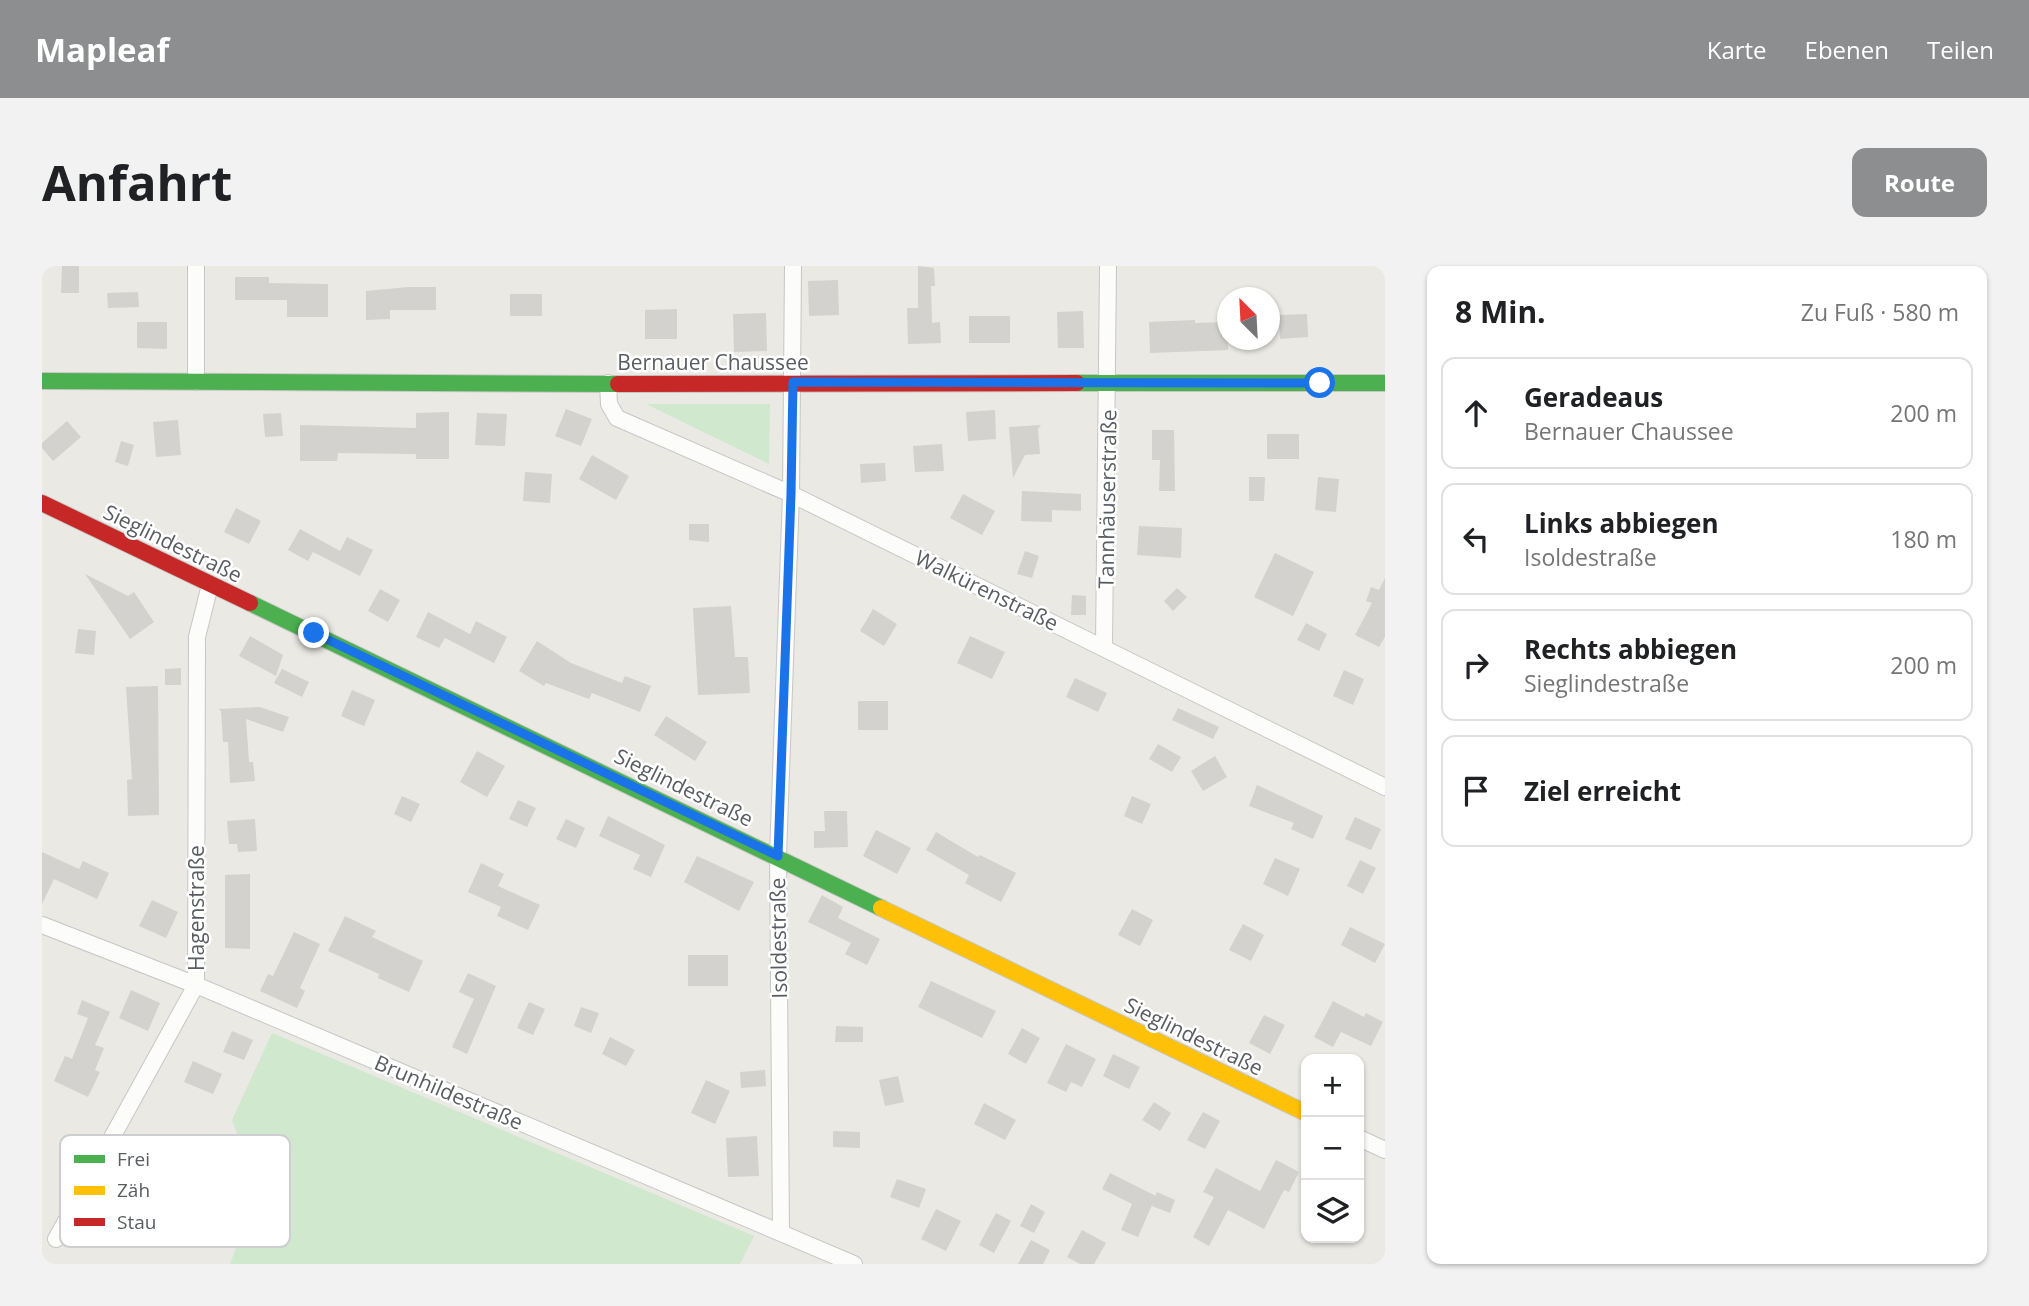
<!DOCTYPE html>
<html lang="de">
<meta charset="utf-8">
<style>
:root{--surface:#fff;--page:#f2f2f2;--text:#202124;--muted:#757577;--line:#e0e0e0;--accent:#8c8e8f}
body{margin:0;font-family:"Open Sans",sans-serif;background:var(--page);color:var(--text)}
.controls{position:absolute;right:21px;bottom:21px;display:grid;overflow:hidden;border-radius:14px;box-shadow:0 2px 5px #0004}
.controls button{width:63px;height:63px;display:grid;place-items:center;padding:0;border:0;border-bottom:2px solid var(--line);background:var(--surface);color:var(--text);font:35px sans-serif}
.compass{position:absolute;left:1175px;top:21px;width:63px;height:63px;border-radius:50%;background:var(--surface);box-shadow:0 2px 5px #0004;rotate:336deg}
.stop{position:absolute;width:21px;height:21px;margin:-16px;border:5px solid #1a73e8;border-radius:50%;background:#fff}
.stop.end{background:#1a73e8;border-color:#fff;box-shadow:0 2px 7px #0008}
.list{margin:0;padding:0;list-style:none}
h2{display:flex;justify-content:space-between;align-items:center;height:91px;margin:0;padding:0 28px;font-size:30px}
h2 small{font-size:23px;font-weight:400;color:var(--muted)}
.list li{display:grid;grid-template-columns:46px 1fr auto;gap:21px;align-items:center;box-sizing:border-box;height:112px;margin:0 14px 14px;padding:0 14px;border:2px solid var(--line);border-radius:14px}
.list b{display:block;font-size:26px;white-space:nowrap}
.list p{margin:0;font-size:23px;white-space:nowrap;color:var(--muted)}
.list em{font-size:23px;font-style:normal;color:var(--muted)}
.icon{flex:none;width:38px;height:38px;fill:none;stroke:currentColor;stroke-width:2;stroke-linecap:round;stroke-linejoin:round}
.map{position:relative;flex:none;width:1343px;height:998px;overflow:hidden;border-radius:14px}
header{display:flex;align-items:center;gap:42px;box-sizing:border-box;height:98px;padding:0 35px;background:var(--accent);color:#fff}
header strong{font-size:33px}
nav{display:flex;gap:38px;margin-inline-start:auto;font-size:24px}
.intro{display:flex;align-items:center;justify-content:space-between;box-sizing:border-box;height:168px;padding:0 42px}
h1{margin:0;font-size:49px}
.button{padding:18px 32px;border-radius:14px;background:var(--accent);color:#fff;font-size:24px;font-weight:700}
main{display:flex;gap:42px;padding:0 42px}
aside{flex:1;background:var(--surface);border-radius:14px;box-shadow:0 2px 5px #0004}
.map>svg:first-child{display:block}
</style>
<header>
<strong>Mapleaf</strong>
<nav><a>Karte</a><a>Ebenen</a><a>Teilen</a></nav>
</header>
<div class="intro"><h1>Anfahrt</h1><a class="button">Route</a></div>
<main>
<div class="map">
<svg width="1343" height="998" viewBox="0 0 1343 998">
<rect width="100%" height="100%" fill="#eae9e3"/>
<path fill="#d0e8ce" d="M 604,138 L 728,138 L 727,198 Z
M 230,767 L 712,970 L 698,998 L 188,998 L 216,923 L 190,854 Z"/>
<path fill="#d3d2ce" d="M 20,0 L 37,0 L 37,27 L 19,27 Z
M 876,0 L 892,2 L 893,20 L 889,20 L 890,57 L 898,56 L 899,77 L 866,78 L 865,42 L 876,42 Z
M 193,11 L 227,11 L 227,17 L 286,18 L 286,51 L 245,51 L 245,34 L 193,34 Z
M 796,14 L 797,49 L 767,50 L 766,15 Z
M 367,21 L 394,21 L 394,44 L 348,44 L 348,53 L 324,54 L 324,25 Z
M 96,26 L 97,41 L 66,42 L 65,27 Z
M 468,28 L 500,28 L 500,50 L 468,50 Z
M 635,43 L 635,73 L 603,73 L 603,44 Z
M 1041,45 L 1042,82 L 1016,82 L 1015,46 Z
M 724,47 L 725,85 L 692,86 L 691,48 Z
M 1265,48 L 1266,71 L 1238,73 L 1237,49 Z
M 927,50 L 968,50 L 968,77 L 927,77 Z
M 1153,54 L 1153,57 L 1186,56 L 1186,84 L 1108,87 L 1107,56 Z
M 95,56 L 125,56 L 125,83 L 95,82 Z
M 524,143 L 550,153 L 539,180 L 513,170 Z
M 953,144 L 954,173 L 926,175 L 924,146 Z
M 407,146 L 407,193 L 374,193 L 374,188 L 296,187 L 295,195 L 258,195 L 258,159 L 374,162 L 374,147 Z
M 239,147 L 241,170 L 223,171 L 221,148 Z
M 435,147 L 465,148 L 463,180 L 433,179 Z
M 136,154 L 139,189 L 114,191 L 111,156 Z
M 25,155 L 39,171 L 11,195 L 0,182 L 0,177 Z
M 999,159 L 996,163 L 998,188 L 983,189 L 971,212 L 967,161 Z
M 1110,164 L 1132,164 L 1133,225 L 1117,225 L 1118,194 L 1110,194 Z
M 1225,168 L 1257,168 L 1257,193 L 1225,193 Z
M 79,175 L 92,179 L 86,200 L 73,196 Z
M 900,178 L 902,205 L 873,206 L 871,180 Z
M 550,189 L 587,210 L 574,234 L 537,213 Z
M 843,197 L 844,215 L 819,217 L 818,198 Z
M 483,206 L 510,208 L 508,237 L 481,235 Z
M 1207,211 L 1223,211 L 1222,235 L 1207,235 Z
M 1276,211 L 1297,213 L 1294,246 L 1273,244 Z
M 980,225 L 1039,228 L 1039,245 L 1010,244 L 1010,256 L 979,255 Z
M 921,228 L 953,245 L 940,269 L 908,252 Z
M 194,242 L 219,255 L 207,278 L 182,266 Z
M 647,258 L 667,258 L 667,276 L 647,274 Z
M 1097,260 L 1140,262 L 1139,292 L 1095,289 Z
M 258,263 L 298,285 L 305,271 L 331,284 L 318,310 L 271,286 L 266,295 L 246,284 Z
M 983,285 L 997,290 L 990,312 L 975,308 Z
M 1233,287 L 1272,306 L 1251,350 L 1212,331 Z
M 43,308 L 86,330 L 92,326 L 112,356 L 88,373 Z
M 1343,312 L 1343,371 L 1337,381 L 1313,369 L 1330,337 L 1324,335 L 1329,321 L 1337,324 Z
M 1135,322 L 1145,331 L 1131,345 L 1122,335 Z
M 338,323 L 358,334 L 346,356 L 326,345 Z
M 1030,329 L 1044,330 L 1044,349 L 1029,349 Z
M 689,340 L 693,391 L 706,391 L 708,427 L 656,429 L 651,342 Z
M 831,343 L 855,358 L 842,380 L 818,365 Z
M 386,346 L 428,368 L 434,355 L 465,371 L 452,397 L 403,372 L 397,382 L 374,371 Z
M 1264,357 L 1285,368 L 1277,385 L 1255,374 Z
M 36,363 L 54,365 L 52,389 L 33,387 Z
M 208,370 L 241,389 L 234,410 L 197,390 Z
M 928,370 L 963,386 L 950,413 L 915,397 Z
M 495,375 L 529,397 L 580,417 L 583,410 L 609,420 L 598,446 L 550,427 L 547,433 L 504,417 L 502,420 L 477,405 Z
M 139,402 L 139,419 L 123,419 L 123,403 Z
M 240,403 L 267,416 L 260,431 L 232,417 Z
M 1302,404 L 1322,413 L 1311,439 L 1291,430 Z
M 1033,412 L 1065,427 L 1056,446 L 1024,431 Z
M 116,420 L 117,549 L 86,550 L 85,514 L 90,513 L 84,421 Z
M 310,424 L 333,434 L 322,460 L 299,450 Z
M 816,435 L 846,435 L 846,464 L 816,464 Z
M 218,441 L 247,451 L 241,466 L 204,453 L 207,496 L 211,496 L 213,515 L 188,517 L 186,476 L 181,476 L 179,445 L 176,443 Z
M 1136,442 L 1177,461 L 1171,473 L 1130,454 Z
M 624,450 L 665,476 L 653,495 L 612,469 Z
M 1116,478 L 1139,491 L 1130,506 L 1107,493 Z
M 435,485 L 463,500 L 445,531 L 418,516 Z
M 1173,490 L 1185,511 L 1161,525 L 1149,505 Z
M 1215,519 L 1281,550 L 1271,573 L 1249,563 L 1252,557 L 1207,540 Z
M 360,530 L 378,538 L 369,556 L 352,548 Z
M 1090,530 L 1109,538 L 1100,558 L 1082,550 Z
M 476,534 L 494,542 L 485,561 L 467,553 Z
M 782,545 L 805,545 L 806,581 L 772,582 L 772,565 L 783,565 Z
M 566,550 L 623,579 L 609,611 L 591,603 L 598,589 L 557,570 Z
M 1313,551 L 1339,563 L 1329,584 L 1303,573 Z
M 213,553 L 215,585 L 196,586 L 195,578 L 187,578 L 185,555 Z
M 524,553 L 543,562 L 534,582 L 514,573 Z
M 834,564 L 869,582 L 855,608 L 821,590 Z
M 894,566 L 936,591 L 938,589 L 974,607 L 959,636 L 923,617 L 927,609 L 884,584 Z
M 0,586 L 37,603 L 41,595 L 67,607 L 55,633 L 12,613 L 0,638 Z
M 655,590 L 712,616 L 697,645 L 642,616 Z
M 1233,592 L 1258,603 L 1246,630 L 1221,618 Z
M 1318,594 L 1334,602 L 1321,628 L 1305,620 Z
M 439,597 L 462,608 L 456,620 L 498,639 L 486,664 L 455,650 L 459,641 L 426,626 Z
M 208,608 L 208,683 L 183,682 L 183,609 Z
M 780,629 L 801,641 L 796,652 L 838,673 L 825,699 L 803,688 L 809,677 L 766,656 Z
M 110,634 L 136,646 L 124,672 L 97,660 Z
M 1090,643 L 1111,654 L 1098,680 L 1076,669 Z
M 303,650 L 334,665 L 330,671 L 381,695 L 367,726 L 336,712 L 337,708 L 286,685 Z
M 1201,658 L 1222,669 L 1209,695 L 1187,684 Z
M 1308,661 L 1343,678 L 1333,697 L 1299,679 Z
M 252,666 L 278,678 L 258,722 L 263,725 L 255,742 L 218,725 L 226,708 L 231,710 Z
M 646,689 L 686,689 L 686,720 L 646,720 Z
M 426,707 L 454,720 L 425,788 L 410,781 L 432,733 L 417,726 Z
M 889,715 L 954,745 L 940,772 L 876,741 Z
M 89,724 L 118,737 L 106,765 L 77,752 Z
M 40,734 L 68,746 L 53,779 L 62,782 L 53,804 L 58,806 L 46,831 L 12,815 L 23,790 L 30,793 L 46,752 L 35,748 Z
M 1291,735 L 1322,751 L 1324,747 L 1341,756 L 1329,780 L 1299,766 L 1291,781 L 1272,771 Z
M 487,736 L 503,743 L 491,769 L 475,762 Z
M 539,741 L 557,747 L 549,767 L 532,760 Z
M 1222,749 L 1243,759 L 1228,788 L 1207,777 Z
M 794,760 L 821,761 L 821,776 L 793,776 Z
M 980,762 L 998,772 L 984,798 L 966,788 Z
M 190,765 L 211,774 L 202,794 L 181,786 Z
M 568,771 L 593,784 L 584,800 L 560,788 Z
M 1024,778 L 1054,793 L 1040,821 L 1029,816 L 1024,826 L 1005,817 Z
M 1071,788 L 1098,801 L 1087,823 L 1061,810 Z
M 151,795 L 180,808 L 171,828 L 142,816 Z
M 723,804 L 724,820 L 699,822 L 698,806 Z
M 856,810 L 862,836 L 843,840 L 837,814 Z
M 664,814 L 688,825 L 673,858 L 649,847 Z
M 1112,836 L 1129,847 L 1118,865 L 1100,854 Z
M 942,837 L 974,854 L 963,874 L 932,858 Z
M 1161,846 L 1178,855 L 1163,883 L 1145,874 Z
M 791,865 L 818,866 L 818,882 L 791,881 Z
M 715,870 L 717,910 L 686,911 L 684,872 Z
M 1234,894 L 1257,906 L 1247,926 L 1242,924 L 1222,963 L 1186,944 L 1167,980 L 1151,971 L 1172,931 L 1161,926 L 1174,902 L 1218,925 Z
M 1068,907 L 1114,930 L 1096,971 L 1079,964 L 1090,938 L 1060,923 Z
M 855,913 L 884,923 L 877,942 L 848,931 Z
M 1115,926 L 1133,934 L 1128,947 L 1110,940 Z
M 989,938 L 1003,946 L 992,967 L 978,960 Z
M 894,943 L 919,955 L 904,985 L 879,973 Z
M 954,947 L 969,955 L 952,987 L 937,979 Z
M 1040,964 L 1064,977 L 1052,998 L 1038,998 L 1025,991 Z
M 989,974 L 1008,984 L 1001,998 L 976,998 Z"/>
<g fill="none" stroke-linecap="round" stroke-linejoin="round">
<g stroke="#c6c7c5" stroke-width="18">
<path id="street" d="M 154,0 L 154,116
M 566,117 L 567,138 L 575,152 L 749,228 L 1343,521
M 1062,381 L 1066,0
M 0,659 L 154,719 L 812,998
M 1317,872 L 1343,884
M 739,967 L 736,590 L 749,228 L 751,0
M 14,973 L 154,719 L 155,371 L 168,319"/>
</g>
<g stroke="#c6c7c5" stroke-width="18">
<path id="fast" d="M 0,115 L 576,118
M 1035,117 L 1343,117
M 208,337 L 839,642"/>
</g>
<g stroke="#c6c7c5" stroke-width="18">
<path id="slow" d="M 839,642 L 1264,847"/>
</g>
<g stroke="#c6c7c5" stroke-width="18">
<path id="jam" d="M 576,118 L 1035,117
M 0,237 L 208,337"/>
</g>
<use href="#street" stroke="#fcfcfb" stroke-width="16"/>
<use href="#fast" stroke="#4caf50" stroke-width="16"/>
<use href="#slow" stroke="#ffc107" stroke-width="16"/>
<use href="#jam" stroke="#c62828" stroke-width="16"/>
</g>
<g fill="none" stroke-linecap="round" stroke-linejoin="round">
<path stroke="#1a73e8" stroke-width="9" d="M 272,367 L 736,590 L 749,228 L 751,116 L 1278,117"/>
</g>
<g text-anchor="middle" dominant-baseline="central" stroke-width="5" stroke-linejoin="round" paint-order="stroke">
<g font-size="21" fill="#595d62" stroke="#fff">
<text x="671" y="96">Bernauer Chaussee</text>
<text transform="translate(1065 233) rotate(-89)">Tannhäuserstraße</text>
<text transform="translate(131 277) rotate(26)">Sieglindestraße</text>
<text transform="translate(945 324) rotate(26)">Walkürenstraße</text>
<text transform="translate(642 521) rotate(26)">Sieglindestraße</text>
<text transform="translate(154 642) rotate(-90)">Hagenstraße</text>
<text transform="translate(736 672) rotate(-91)">Isoldestraße</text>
<text transform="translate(1152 770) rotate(26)">Sieglindestraße</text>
<text transform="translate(407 826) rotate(23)">Brunhildestraße</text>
</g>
</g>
<rect x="18" y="869" width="230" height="112" rx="10" fill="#fff" stroke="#cdced0" stroke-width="2"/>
<rect x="32" y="889" width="31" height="8" fill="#4caf50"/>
<rect x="32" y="920" width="31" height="9" fill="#ffc107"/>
<rect x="32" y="952" width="31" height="8" fill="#c62828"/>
<g font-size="19" fill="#595d62">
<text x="75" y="900">Frei</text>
<text x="75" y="931">Zäh</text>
<text x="75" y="963">Stau</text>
</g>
</svg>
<div class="controls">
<button>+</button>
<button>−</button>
<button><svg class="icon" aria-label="layers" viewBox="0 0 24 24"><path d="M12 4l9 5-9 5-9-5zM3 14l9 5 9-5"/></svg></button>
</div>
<svg class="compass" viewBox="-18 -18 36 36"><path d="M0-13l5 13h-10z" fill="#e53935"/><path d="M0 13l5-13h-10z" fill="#757577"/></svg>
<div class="stop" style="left:1278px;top:117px"></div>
<div class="stop end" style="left:272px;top:367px"></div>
</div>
<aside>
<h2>8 Min.<small>Zu Fuß · 580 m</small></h2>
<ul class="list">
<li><svg class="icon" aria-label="ahead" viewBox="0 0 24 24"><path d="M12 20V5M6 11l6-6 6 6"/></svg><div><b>Geradeaus</b><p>Bernauer Chaussee</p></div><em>200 m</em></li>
<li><svg class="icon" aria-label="left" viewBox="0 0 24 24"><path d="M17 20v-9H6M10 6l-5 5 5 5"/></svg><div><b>Links abbiegen</b><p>Isoldestraße</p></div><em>180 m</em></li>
<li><svg class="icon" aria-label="right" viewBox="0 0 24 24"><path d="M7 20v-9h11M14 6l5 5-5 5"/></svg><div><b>Rechts abbiegen</b><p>Sieglindestraße</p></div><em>200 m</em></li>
<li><svg class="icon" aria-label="arrive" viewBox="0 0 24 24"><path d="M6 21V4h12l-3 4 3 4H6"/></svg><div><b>Ziel erreicht</b></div></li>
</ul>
</aside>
</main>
